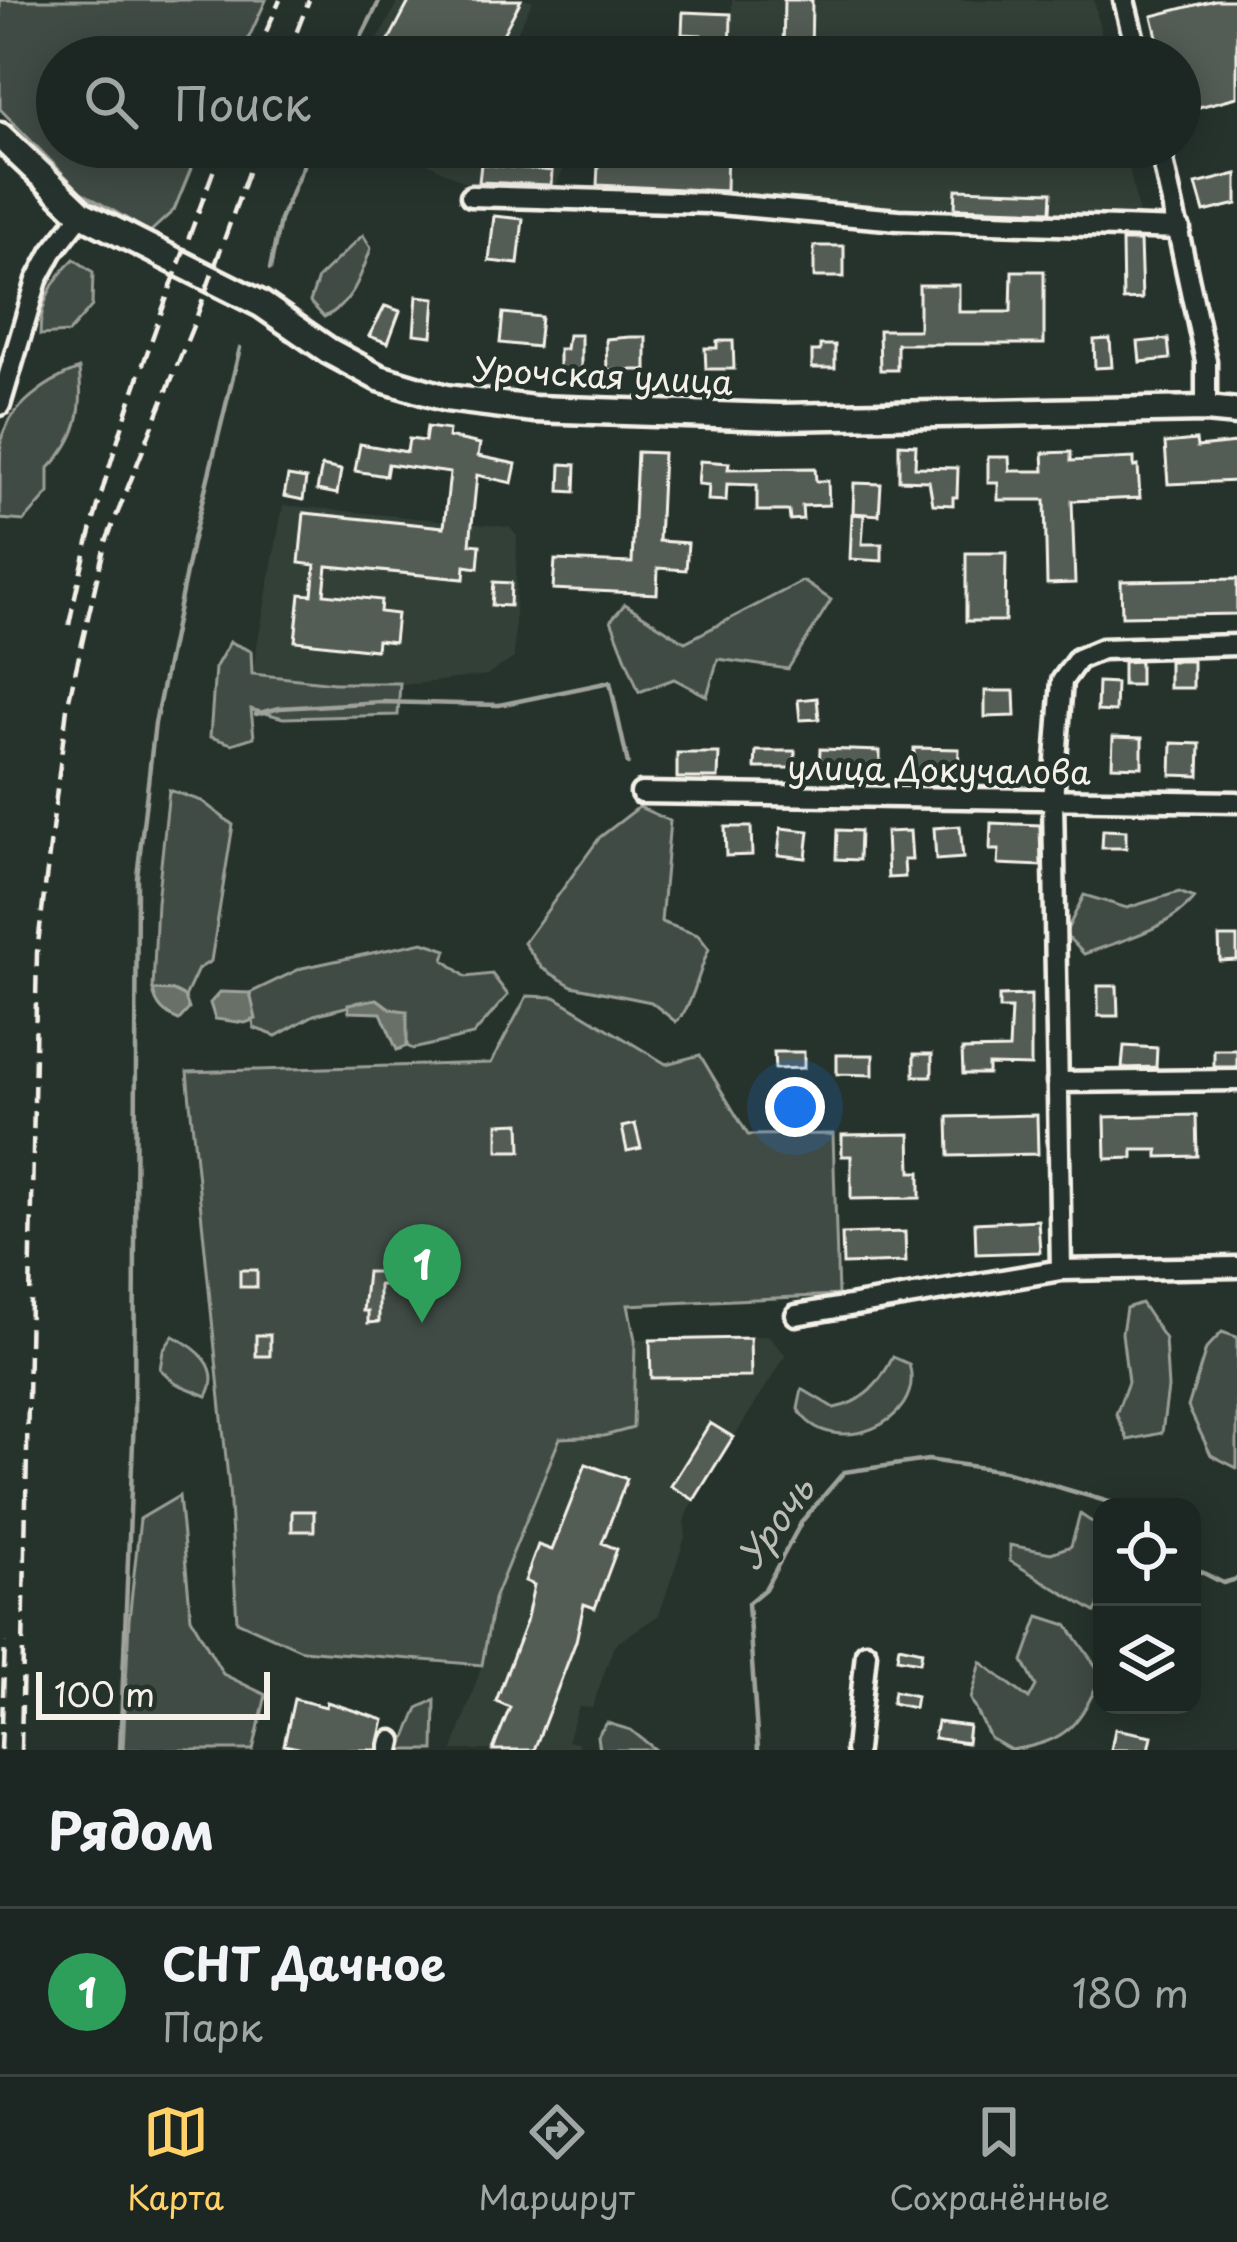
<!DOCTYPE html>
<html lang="ru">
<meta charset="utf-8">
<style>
:root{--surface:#1c2622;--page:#29322f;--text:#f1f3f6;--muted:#a0a5a5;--line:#3a4340;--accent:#ffd166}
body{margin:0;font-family:"Playpen Sans",sans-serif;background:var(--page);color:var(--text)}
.controls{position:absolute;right:36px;bottom:36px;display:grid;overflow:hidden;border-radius:24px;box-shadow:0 6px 30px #0003}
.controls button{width:108px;height:108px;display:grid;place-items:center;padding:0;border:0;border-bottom:3px solid var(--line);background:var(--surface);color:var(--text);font:60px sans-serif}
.scale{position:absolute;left:36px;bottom:30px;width:234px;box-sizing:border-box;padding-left:12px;border:6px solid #f4f1e8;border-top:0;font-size:33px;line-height:42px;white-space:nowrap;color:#f4f1e8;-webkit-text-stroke:9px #26332d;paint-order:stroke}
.you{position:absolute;left:795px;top:1107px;width:42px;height:42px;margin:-30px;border:9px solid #fff;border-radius:50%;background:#1a73e8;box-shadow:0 0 0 18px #1a73e833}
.badge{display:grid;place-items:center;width:78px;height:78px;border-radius:50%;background:var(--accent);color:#fff;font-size:39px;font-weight:700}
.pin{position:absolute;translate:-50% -99px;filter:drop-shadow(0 3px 6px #0008)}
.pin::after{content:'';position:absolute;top:63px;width:42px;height:36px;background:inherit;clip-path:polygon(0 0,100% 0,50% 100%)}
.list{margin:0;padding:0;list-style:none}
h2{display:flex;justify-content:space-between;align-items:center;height:156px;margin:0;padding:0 48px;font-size:51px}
h2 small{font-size:39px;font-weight:400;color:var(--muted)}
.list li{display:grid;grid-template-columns:78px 1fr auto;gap:36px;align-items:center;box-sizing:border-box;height:168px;padding:0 48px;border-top:3px solid var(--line)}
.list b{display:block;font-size:45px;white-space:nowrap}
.list p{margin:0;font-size:39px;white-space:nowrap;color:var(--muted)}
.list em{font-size:39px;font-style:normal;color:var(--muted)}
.icon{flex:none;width:66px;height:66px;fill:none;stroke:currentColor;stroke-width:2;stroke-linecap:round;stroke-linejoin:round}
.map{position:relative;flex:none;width:1237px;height:1750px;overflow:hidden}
.search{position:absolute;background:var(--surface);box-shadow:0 6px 30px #0003;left:36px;right:36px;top:36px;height:132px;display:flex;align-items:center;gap:30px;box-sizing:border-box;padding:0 42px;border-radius:66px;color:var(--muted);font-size:45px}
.sheet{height:324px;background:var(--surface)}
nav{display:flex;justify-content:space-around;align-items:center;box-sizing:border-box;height:168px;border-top:3px solid var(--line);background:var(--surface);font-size:33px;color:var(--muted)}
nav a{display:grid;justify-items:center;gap:6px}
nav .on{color:var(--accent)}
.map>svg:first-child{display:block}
</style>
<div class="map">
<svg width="1237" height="1750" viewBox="0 0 1237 1750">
<rect width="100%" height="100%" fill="#26332d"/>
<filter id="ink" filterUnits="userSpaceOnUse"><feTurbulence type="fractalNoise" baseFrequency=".00833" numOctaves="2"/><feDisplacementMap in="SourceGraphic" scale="24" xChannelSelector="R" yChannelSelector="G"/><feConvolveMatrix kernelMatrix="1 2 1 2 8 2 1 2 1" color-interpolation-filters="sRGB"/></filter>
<g filter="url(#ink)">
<path fill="#333f39" d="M 399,0 L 533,0 L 505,57 L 369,57 Z
M 732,0 L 1094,0 L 1106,57 L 730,57 Z
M 396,147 L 574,147 L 552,194 L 476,188 Z
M 727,147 L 1125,147 L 1139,216 L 955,212 L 726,194 Z
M 283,505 L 509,527 L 517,536 L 514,658 L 487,675 L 416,684 L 334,683 L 252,674 Z
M 768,1336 L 786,1355 L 694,1500 L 684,1522 L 686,1535 L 659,1615 L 614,1645 L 592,1708 L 579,1707 L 567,1741 L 578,1743 L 578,1750 L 453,1750 L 482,1665 L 494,1599 L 560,1438 L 604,1436 L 632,1428 L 635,1340 Z"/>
<path fill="#414b45" stroke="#9a9e96" stroke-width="3" d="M 0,0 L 266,0 L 240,57 L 57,57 L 57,147 L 200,147 L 174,210 L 150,232 L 81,192 L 0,109 Z
M 363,235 L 371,248 C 361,276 352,305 324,317 L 310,302 L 318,278 Z
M 74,259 L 93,272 L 92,306 L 68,333 L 40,335 C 40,303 52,280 74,259 Z
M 79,369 C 84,410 78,439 49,468 L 49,493 L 24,521 L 0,519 C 0,495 0,463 1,440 C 10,406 49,380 79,369 Z
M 803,581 L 831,600 L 788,669 L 718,659 L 707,696 L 674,679 L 639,692 L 611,620 L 625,604 L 685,642 Z
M 230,642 L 251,651 L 252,674 L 334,683 L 400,683 L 398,715 L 283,718 L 251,709 L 254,737 L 232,744 L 210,737 L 215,668 Z
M 169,790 L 202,801 L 233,825 L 211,961 L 198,969 L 185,997 L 173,991 L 153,990 L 157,902 Z
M 639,807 L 670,821 L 661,922 L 698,935 L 709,949 C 698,972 693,1007 676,1022 L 651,1002 L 572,986 L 542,968 L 524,943 L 600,837 Z
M 1179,892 L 1194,898 C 1171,928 1120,941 1084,954 L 1065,934 L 1084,895 L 1127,908 Z
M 423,942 L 447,950 L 444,960 L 466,977 L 492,974 L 508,995 L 473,1035 L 413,1049 L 407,1046 C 404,1024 396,1012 377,999 L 314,1015 L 276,1036 L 254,1028 L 250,993 L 302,968 Z
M 527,996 L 555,997 L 666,1064 L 700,1055 L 748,1135 L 833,1134 L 838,1295 L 628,1305 L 635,1340 L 633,1428 L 604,1436 L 560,1438 L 494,1599 L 482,1665 L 302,1650 L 237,1621 L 229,1488 L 187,1072 L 491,1063 Z
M 1141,1303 L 1165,1339 L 1168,1388 L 1162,1433 L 1128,1440 L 1116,1414 L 1128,1382 L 1122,1333 L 1126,1308 Z
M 1222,1332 L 1237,1337 L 1237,1468 L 1211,1455 L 1188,1407 L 1206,1349 Z
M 173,1336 C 197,1348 223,1367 207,1396 L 175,1383 L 160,1369 L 163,1351 Z
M 893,1357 L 909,1364 C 927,1425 828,1461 798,1409 L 802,1389 L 834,1408 C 865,1402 879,1384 893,1357 Z
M 179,1496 L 191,1618 L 223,1674 L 266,1695 L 253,1750 L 123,1750 L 129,1620 L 140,1519 Z
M 1080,1514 C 1088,1520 1099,1524 1102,1534 C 1106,1549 1104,1600 1095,1612 L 1010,1561 L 1010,1545 L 1051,1553 L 1071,1546 Z
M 1039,1616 L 1067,1625 L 1102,1675 C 1078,1725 1070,1741 1011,1750 L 990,1738 L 971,1699 L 981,1662 L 1029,1699 L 1036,1686 L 1023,1661 Z
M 435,1700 L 434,1750 L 401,1750 L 418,1708 Z
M 607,1723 L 631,1730 L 656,1750 L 599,1750 L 597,1736 Z"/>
<path fill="#676f68" stroke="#9fa39b" stroke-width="3" d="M 153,990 L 173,991 L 185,997 L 189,1009 L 179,1020 C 164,1014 156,1006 153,990 Z
M 220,992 L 250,993 L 256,1019 L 245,1023 L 215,1019 L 210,1003 Z
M 377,999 L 391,1009 L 407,1011 L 407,1046 L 397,1050 L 381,1013 L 349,1012 L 348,1004 Z"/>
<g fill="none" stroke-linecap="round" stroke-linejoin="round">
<path stroke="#9fa39b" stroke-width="4.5" d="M 351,57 L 380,0
M 270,269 L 280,220 L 311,147
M 256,714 L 280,708 L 381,702 L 499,705 L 610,682 L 628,764
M 1192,1567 L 1223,1583 L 1237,1579
M 120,1750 L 134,1418 L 137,877 L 155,723 L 192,543 L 240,348
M 758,1750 L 748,1603 L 765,1589 L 802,1521 L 844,1472 L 928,1460 L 1004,1471 L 1126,1507"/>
</g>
<path fill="#525c55" stroke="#f4f1e8" stroke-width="3" d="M 410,0 L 521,0 L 491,57 L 380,57 Z
M 784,0 L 812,0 L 811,57 L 783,57 Z
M 1215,0 L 1237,0 L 1237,97 L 1180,112 L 1180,57 L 1162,57 L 1152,16 Z
M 683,12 L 731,14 L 730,57 L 701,57 L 701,35 L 682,34 Z
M 599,147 L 616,147 L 615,158 L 698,161 L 698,147 L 727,147 L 726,191 L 597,185 Z
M 481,164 L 552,171 L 551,185 L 479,182 Z
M 1237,174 L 1237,204 L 1204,212 L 1196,184 Z
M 956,189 L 1052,192 L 1051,211 L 955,208 Z
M 494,216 L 523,219 L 518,264 L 489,261 Z
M 1122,241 L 1140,241 L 1142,299 L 1123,300 Z
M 814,246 L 844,246 L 844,277 L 814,277 Z
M 1012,271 L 1044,271 L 1044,344 L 897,344 L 897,370 L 880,370 L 879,330 L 919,330 L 919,285 L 959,285 L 959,312 L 1011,312 Z
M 417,296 L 435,298 L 432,336 L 414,334 Z
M 385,306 L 400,311 L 388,343 L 369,336 Z
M 503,313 L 541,317 L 538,347 L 500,343 Z
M 568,335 L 581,335 L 581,373 L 559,373 L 559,349 L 566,349 Z
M 630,337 L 646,337 L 646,370 L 607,370 L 606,339 Z
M 1110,339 L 1112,367 L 1095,368 L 1094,340 Z
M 1168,339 L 1170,359 L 1140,362 L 1138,342 Z
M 717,341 L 733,341 L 734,369 L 706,369 L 705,348 L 717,348 Z
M 820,345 L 835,345 L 835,368 L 812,368 L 812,351 L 820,351 Z
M 427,427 L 449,430 L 448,437 L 480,444 L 478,456 L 516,464 L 512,483 L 477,475 L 470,544 L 480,545 L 478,568 L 465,566 L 464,579 L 327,566 L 324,594 L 381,600 L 380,612 L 397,614 L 394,642 L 377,640 L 376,650 L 295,641 L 300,594 L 312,595 L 315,565 L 299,563 L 304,513 L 444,527 L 450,473 L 388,464 L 386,476 L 355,471 L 360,444 L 407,452 L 409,439 L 425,441 Z
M 1196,440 L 1197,447 L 1236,443 L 1237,481 L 1168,484 L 1165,443 Z
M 899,444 L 916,445 L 915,467 L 958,468 L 957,497 L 953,497 L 953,505 L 933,504 L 929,481 L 899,480 Z
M 637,452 L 663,453 L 659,541 L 688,543 L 686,570 L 658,568 L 657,594 L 553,589 L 555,560 L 632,563 Z
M 1071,452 L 1071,461 L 1134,458 L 1134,467 L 1138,466 L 1140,498 L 1072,501 L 1075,583 L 1047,584 L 1045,500 L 998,500 L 998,483 L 988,483 L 988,457 L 1009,457 L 1010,471 L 1044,471 L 1043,453 Z
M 700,461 L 729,463 L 728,469 L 815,468 L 816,481 L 828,481 L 829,505 L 802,506 L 803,519 L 790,520 L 789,511 L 757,511 L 757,485 L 727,484 L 726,501 L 708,500 L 709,485 L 698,484 Z
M 561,464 L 576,465 L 575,492 L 560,491 Z
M 322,466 L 341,470 L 337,494 L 317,490 Z
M 288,476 L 306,479 L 303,500 L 284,496 Z
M 854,483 L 881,484 L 879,515 L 853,513 Z
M 852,514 L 864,515 L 862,544 L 882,544 L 882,561 L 850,559 Z
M 966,553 L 1006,553 L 1005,621 L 966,621 Z
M 1237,579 L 1237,614 L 1122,616 L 1121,581 Z
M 494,582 L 511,583 L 510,606 L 492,605 Z
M 1140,661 L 1140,685 L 1123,685 L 1123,662 Z
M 1169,661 L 1193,661 L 1193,688 L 1169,688 Z
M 1098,682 L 1116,683 L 1115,712 L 1097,711 Z
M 985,691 L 1014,691 L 1015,716 L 985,717 Z
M 817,698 L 819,719 L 800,720 L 798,700 Z
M 1113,737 L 1142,738 L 1142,767 L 1112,766 Z
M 1172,743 L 1200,744 L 1199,776 L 1171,775 Z
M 914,748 L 959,749 L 958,775 L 914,774 Z
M 820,749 L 880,751 L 880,772 L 819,770 Z
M 756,751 L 795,751 L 795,768 L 755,768 Z
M 677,753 L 719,753 L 718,778 L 677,778 Z
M 991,823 L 1040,825 L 1041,866 L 998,864 L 999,850 L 990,850 Z
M 960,826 L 963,858 L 936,860 L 934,828 Z
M 725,827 L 751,827 L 752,855 L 726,856 Z
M 781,828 L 809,831 L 806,858 L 778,855 Z
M 837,830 L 860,831 L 859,860 L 836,859 Z
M 1103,830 L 1126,831 L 1126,848 L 1102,848 Z
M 910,831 L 912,860 L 904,860 L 905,877 L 888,878 L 886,832 Z
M 1219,937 L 1237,937 L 1237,960 L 1220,961 Z
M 1098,986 L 1117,986 L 1118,1016 L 1098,1016 Z
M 1031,995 L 1031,1066 L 988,1065 L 988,1074 L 963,1074 L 962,1050 L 1009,1049 L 1011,1009 L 999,1009 L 999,996 Z
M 1124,1046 L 1157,1048 L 1156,1067 L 1122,1068 Z
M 1214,1050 L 1237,1050 L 1237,1067 L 1214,1067 Z
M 774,1052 L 804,1052 L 804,1068 L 775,1069 Z
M 914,1054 L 932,1054 L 932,1076 L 914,1076 Z
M 837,1055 L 873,1055 L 873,1075 L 837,1074 Z
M 1037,1115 L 1038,1154 L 949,1156 L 948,1117 Z
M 1196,1115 L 1197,1156 L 1158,1157 L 1158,1150 L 1133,1150 L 1133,1158 L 1106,1159 L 1105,1117 Z
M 520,1123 L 521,1151 L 498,1151 L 498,1124 Z
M 635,1124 L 641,1148 L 627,1151 L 622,1127 Z
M 910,1134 L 911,1172 L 920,1172 L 920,1198 L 851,1199 L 851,1156 L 842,1156 L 842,1135 Z
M 1038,1220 L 1040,1252 L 976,1254 L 975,1223 Z
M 905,1232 L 906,1262 L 843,1264 L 842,1234 Z
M 240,1270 L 257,1270 L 257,1287 L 240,1287 Z
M 367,1272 L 384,1272 L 384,1285 L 379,1285 L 379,1322 L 368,1323 L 368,1311 L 363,1311 Z
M 256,1335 L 270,1335 L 270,1356 L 256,1356 Z
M 750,1338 L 751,1377 L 651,1378 L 650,1340 Z
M 710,1423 L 733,1437 L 694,1500 L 671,1486 Z
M 586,1464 L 627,1479 L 602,1543 L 617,1549 L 595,1608 L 584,1604 L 576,1641 L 534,1750 L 493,1750 L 510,1707 L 496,1701 L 526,1622 L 534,1585 L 525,1581 L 538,1545 L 552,1550 Z
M 292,1511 L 314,1511 L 314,1531 L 292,1531 Z
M 899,1646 L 922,1651 L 920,1662 L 897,1658 Z
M 894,1691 L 916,1696 L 914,1708 L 892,1703 Z
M 294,1699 L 326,1707 L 327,1702 L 384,1720 L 377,1750 L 308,1750 L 284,1745 Z
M 937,1722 L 969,1726 L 967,1743 L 934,1738 Z
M 1115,1729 L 1152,1736 L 1149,1750 L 1111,1750 Z"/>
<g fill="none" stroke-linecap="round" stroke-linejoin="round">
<g stroke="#f4f1e8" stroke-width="27">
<path id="minor" d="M 1124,0 L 1138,57
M 1160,147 L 1206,361 L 1206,409
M 471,196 L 708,203 L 898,220 L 1180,229
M 0,405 L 37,280 L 52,252 L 82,214
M 641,793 L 1237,802
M 1057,1082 L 1237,1080
M 1061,1270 L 1053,800 L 1062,681 L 1078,659 L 1102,649 L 1237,645
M 796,1315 L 1061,1270 L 1237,1267
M 390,1750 L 392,1741
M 856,1750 L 866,1653"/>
</g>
<g stroke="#f4f1e8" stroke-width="33">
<path id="major" d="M 0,136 L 82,214 L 261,304 L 329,351 L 379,378 L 446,398 L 534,409 L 780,417 L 1206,409 L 1237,412"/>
</g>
<use href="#minor" stroke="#26332d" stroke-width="18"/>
<use href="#major" stroke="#26332d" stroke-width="24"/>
<path stroke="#f4f1e8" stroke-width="4.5" stroke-dasharray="18 9" stroke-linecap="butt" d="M 255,57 L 280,0
M 287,57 L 309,0
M 69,625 C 102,460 165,305 222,147
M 1,1750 L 5,1642
M 21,1750 L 37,952 L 67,708 L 105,544 L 197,316 L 257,147"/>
</g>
</g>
<g text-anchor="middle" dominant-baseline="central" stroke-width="9" stroke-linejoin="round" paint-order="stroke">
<g font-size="33" fill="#f4f1e8" stroke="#26332d">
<text transform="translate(603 374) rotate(3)">Урочская улица</text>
<text transform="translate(939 768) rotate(1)">улица Докучалова</text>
</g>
<g font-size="36" font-style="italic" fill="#bcbdb5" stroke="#26332d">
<text transform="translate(774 1522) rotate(-54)">Урочь</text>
</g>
</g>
</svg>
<div class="controls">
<button><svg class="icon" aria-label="locate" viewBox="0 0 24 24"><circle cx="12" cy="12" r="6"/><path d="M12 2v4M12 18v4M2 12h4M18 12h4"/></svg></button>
<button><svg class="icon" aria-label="layers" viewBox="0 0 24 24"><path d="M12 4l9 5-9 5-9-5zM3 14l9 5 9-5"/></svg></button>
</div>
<div class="scale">100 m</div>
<div class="you"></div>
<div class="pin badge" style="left:422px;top:1323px;background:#2e9e5b">1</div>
<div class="search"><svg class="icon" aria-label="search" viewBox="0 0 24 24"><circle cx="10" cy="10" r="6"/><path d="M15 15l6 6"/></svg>Поиск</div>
</div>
<section class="sheet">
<h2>Рядом<small></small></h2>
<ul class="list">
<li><span class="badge" style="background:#2e9e5b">1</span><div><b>СНТ Дачное</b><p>Парк</p></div><em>180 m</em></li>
</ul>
</section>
<nav>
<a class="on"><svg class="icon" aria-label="map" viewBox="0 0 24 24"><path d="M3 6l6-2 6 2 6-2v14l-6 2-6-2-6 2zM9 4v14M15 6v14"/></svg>Карта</a>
<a><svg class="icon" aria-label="directions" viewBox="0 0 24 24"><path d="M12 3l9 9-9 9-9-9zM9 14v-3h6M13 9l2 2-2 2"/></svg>Маршрут</a>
<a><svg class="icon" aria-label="saved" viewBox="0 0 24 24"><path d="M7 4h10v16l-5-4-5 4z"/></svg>Сохранённые</a>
</nav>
